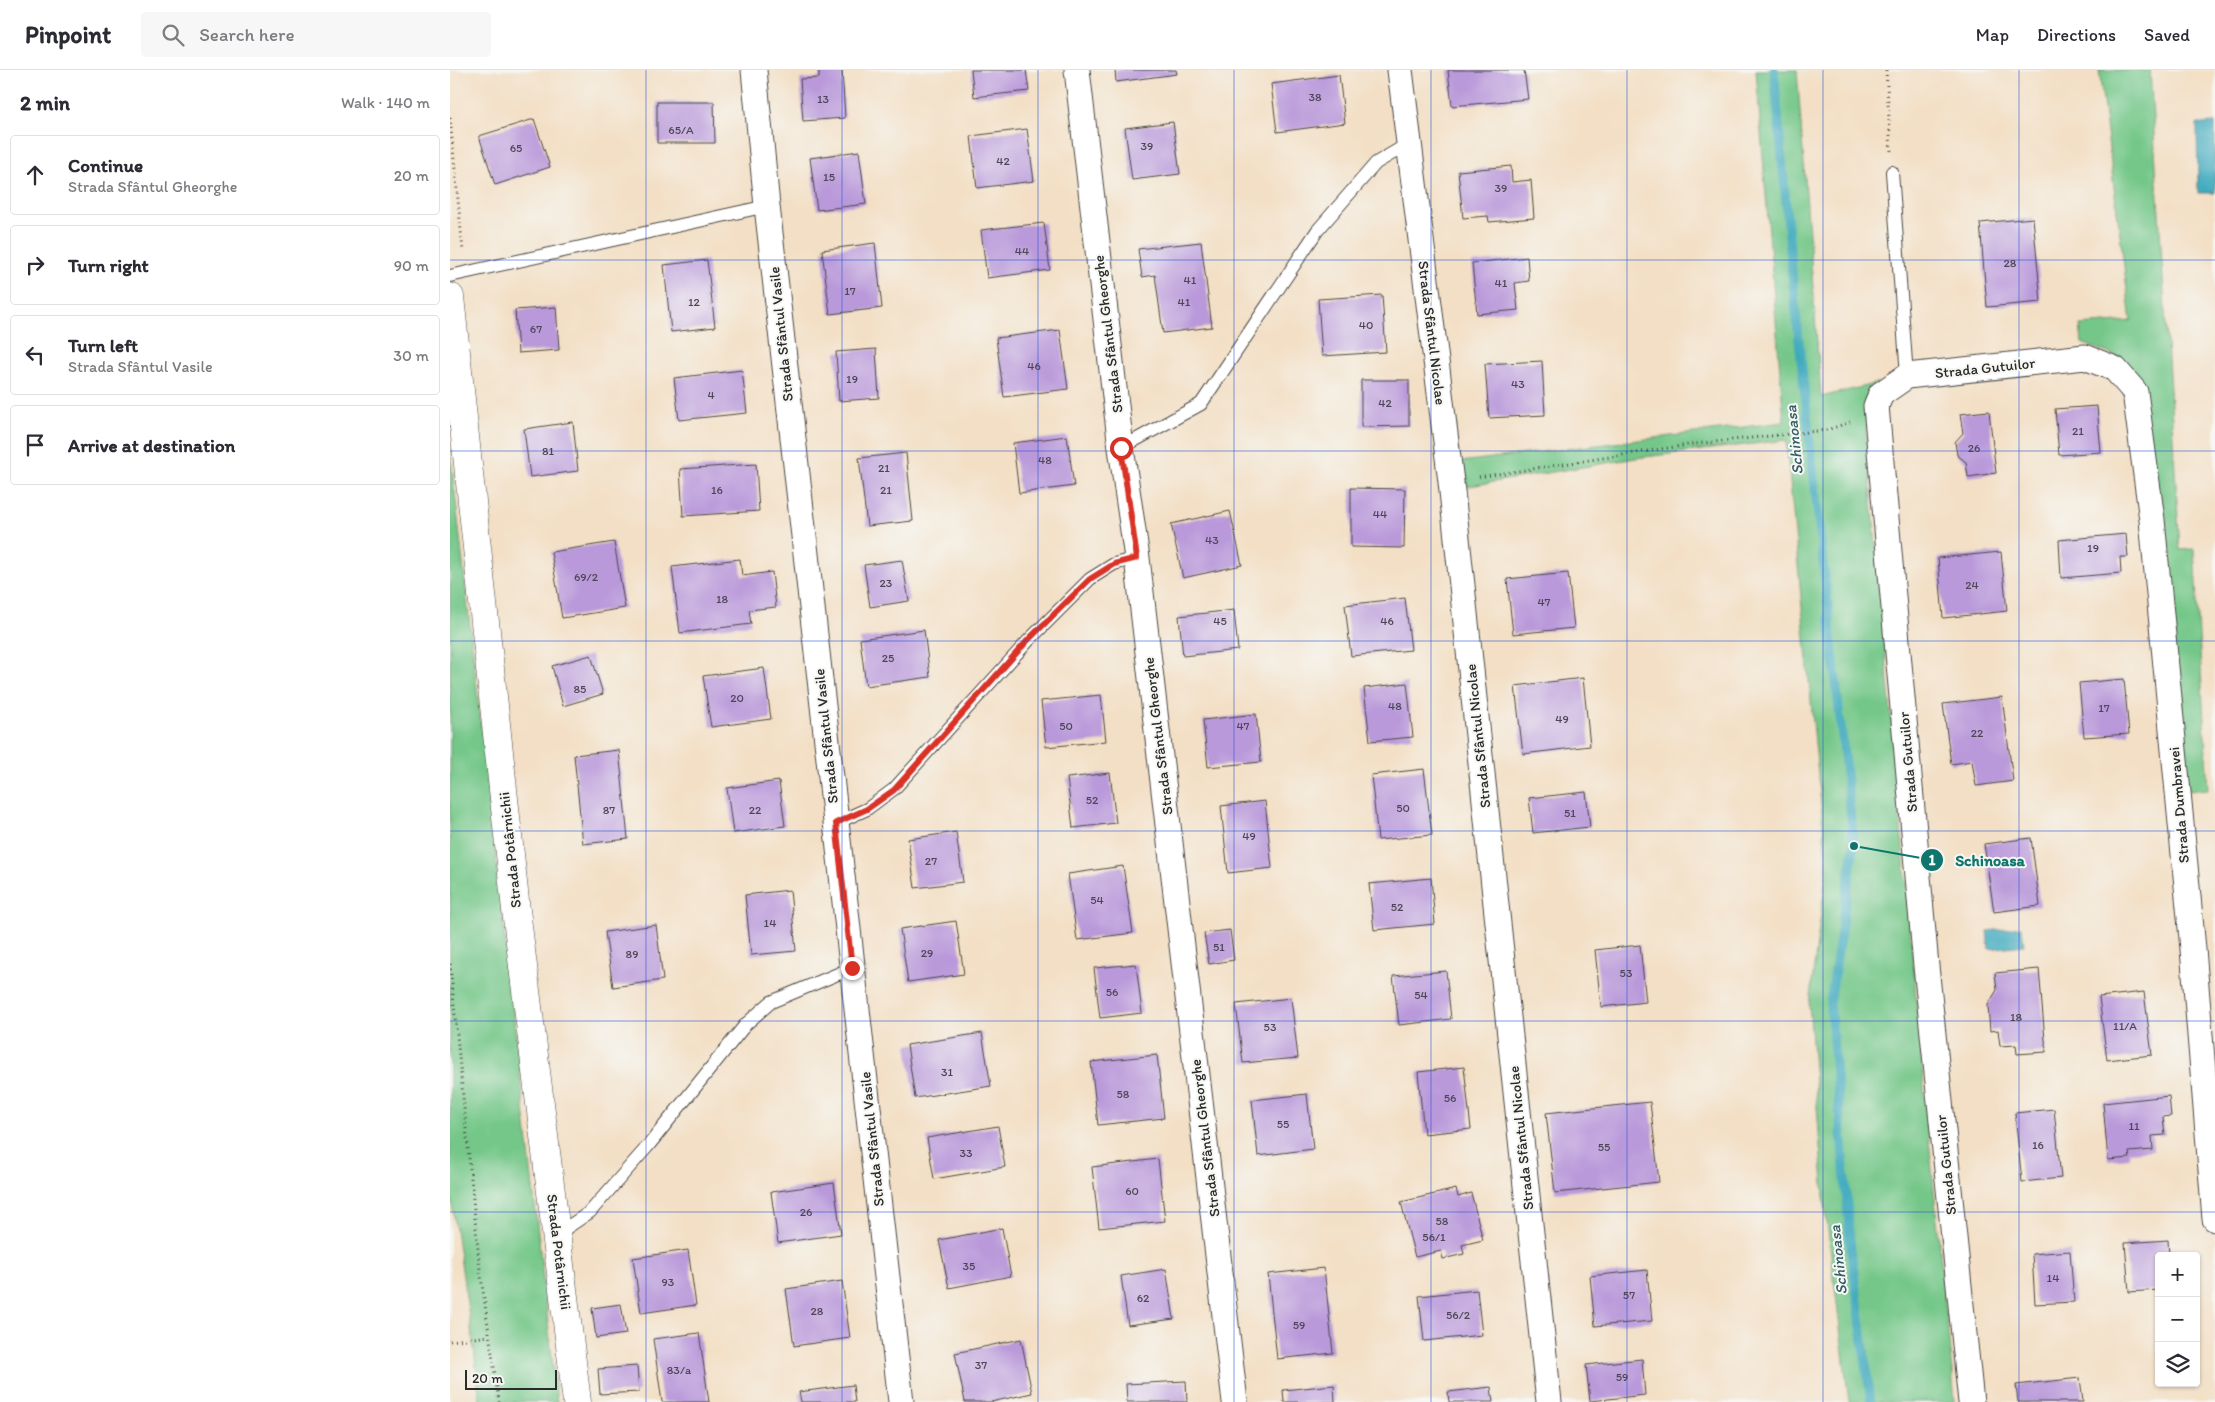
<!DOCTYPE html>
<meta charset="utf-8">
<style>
:root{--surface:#fff;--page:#f7f7f7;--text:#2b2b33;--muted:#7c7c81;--line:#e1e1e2}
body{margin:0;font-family:Itim,sans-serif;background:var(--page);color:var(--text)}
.controls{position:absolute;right:15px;bottom:15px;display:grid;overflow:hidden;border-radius:5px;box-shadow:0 1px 4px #0004}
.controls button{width:45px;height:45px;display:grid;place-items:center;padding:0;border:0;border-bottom:1px solid var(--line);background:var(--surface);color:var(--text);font:25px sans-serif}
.scale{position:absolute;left:15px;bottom:12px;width:92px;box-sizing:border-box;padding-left:5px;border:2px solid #2b2b2b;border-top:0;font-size:14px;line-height:18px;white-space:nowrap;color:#2b2b2b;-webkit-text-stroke:4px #f6f6f2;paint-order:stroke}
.stop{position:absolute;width:15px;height:15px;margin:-11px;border:4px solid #d93025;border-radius:50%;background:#fff}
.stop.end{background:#d93025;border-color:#fff;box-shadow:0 1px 5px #0008}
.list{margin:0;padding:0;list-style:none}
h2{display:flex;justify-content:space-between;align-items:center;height:65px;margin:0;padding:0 20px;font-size:21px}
h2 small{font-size:16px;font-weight:400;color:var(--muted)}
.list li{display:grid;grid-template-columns:32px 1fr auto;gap:15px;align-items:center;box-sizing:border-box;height:80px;margin:0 10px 10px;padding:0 10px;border:1px solid var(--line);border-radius:5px}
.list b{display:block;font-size:19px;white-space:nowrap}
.list p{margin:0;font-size:16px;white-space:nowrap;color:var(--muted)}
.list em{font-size:16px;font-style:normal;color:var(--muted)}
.icon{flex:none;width:28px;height:28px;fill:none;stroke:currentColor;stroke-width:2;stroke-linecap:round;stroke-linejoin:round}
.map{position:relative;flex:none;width:1765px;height:1332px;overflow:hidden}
header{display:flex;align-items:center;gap:30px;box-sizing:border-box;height:70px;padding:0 25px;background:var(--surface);border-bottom:1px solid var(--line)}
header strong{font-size:24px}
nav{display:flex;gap:28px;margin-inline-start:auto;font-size:18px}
.search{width:350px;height:45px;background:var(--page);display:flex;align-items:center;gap:12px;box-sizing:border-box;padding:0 18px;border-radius:5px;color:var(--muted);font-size:19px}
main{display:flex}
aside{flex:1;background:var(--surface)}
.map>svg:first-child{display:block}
</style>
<header>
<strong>Pinpoint</strong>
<div class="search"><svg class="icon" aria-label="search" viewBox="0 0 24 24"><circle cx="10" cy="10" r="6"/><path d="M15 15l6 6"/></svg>Search here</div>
<nav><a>Map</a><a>Directions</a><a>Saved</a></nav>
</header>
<main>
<aside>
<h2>2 min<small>Walk · 140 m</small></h2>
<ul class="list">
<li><svg class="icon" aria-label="ahead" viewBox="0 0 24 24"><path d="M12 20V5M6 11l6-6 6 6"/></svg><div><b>Continue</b><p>Strada Sfântul Gheorghe</p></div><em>20 m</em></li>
<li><svg class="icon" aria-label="right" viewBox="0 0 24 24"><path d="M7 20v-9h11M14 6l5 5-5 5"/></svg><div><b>Turn right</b></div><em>90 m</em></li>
<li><svg class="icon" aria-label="left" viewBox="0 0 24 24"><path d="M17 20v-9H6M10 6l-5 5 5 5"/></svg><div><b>Turn left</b><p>Strada Sfântul Vasile</p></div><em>30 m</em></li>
<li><svg class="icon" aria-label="arrive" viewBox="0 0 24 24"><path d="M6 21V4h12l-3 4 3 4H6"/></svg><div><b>Arrive at destination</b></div></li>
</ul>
</aside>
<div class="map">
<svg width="1765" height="1332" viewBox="0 0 1765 1332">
<rect width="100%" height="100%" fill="#f6f6f2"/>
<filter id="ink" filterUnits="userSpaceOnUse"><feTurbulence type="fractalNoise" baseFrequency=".02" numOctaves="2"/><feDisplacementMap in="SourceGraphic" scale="10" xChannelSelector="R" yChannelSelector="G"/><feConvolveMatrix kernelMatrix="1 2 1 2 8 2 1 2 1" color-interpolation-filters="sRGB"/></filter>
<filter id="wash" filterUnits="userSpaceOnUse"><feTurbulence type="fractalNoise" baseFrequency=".0096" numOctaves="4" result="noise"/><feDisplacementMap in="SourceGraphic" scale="20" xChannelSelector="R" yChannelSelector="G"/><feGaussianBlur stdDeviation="1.12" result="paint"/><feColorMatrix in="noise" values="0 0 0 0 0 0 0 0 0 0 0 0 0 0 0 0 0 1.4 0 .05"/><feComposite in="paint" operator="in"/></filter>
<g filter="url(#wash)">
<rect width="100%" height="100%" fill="#f3dfc5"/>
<path fill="#75c789" stroke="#50795a" d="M 1306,0 L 1347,0 L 1371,327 L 1428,313 L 1416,362 L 1476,1039 L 1505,1332 L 1399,1332 L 1374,1127 L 1359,934 L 1377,798 L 1336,370 L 1186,388 L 1014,417 L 1010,392 L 1334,352 Z
M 1649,0 L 1700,0 L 1730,480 L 1744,479 L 1758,719 L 1738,721 L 1668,287 L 1632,273 L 1630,255 L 1681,251 Z
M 0,379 L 3,405 L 107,1332 L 30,1332 L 24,1279 L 0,1121 Z"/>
<path fill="#3da9bd" stroke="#346a74" d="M 1765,53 L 1765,123 L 1748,123 L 1747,54 Z
M 1572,857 L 1574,875 L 1539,879 L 1537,861 Z"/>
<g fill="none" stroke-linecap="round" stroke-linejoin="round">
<path stroke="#3da9bd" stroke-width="9" d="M 1324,0 L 1345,234 L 1404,776 L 1380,933 L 1401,1180 L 1421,1332"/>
</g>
<g id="blocks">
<path fill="#b999da" d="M 369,0 L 392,0 L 395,48 L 353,51 L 350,9 L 369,8 Z
M 521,0 L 576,0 L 579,21 L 524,27 Z
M 665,0 L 726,0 L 727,4 L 666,12 Z
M 998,0 L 1074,0 L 1078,29 L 1002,36 Z
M 889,5 L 895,53 L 827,62 L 821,14 Z
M 207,32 L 264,32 L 265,73 L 207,73 Z
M 84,49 L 100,97 L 45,115 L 29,66 Z
M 723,52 L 730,104 L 682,110 L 675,58 Z
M 577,59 L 584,111 L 527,118 L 521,66 Z
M 409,81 L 416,134 L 367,140 L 360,88 Z
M 1061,96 L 1062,112 L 1081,110 L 1084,148 L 1039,152 L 1038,146 L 1013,148 L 1008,101 Z
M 1583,148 L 1591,232 L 1537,237 L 1530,153 Z
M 594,153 L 600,200 L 537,208 L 531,160 Z
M 751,172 L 762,257 L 713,263 L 705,205 L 692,207 L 688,179 Z
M 425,173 L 432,238 L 380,244 L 372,180 Z
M 1077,187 L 1079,211 L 1065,213 L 1068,240 L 1027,244 L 1022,193 Z
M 257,190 L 265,257 L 221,262 L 214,195 Z
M 932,225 L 936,282 L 872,286 L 868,229 Z
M 106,237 L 109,280 L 68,283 L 65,240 Z
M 610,260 L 618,319 L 554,327 L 546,268 Z
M 426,279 L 429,328 L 389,331 L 386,282 Z
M 1092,291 L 1095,345 L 1039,348 L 1035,294 Z
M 292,300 L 297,343 L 229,350 L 224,308 Z
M 911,310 L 959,310 L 959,356 L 911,357 Z
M 1647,336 L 1651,382 L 1609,385 L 1605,339 Z
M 1539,341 L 1546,403 L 1518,407 L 1516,392 L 1507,385 L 1505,372 L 1513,363 L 1510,344 Z
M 123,352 L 128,401 L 80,407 L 74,359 Z
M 617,366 L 624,416 L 569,423 L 563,373 Z
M 456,383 L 463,451 L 417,456 L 409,388 Z
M 306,394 L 309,441 L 233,446 L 230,399 Z
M 901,418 L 955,419 L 954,478 L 901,477 Z
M 780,441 L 792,495 L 733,508 L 721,454 Z
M 1676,464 L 1678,487 L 1670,487 L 1671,503 L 1611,508 L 1609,470 Z
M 164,472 L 175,538 L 112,548 L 101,482 Z
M 1551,482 L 1557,541 L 1493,548 L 1488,488 Z
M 290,489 L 292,506 L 322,502 L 326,537 L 299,540 L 301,554 L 230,563 L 222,497 Z
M 452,490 L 459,531 L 420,537 L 414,495 Z
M 1118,503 L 1124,558 L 1063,564 L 1057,509 Z
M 955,528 L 961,580 L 901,586 L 895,535 Z
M 784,540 L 788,580 L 733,586 L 729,546 Z
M 474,560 L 480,607 L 416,616 L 410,569 Z
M 141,585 L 153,624 L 113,636 L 102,596 Z
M 314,598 L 321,649 L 261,657 L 253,606 Z
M 1133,608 L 1140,676 L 1073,684 L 1065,616 Z
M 1674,609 L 1679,664 L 1634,667 L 1629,613 Z
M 957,613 L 963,667 L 920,671 L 914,618 Z
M 651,625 L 656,671 L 596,677 L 591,631 Z
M 1552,627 L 1563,711 L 1526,716 L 1522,691 L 1501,694 L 1493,634 Z
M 806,644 L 811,692 L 758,697 L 753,650 Z
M 169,680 L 178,769 L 133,774 L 124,685 Z
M 974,699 L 982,765 L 928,770 L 921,705 Z
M 660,703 L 666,753 L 623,758 L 617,708 Z
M 329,711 L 335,756 L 283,763 L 277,718 Z
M 1136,722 L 1140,757 L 1083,763 L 1079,728 Z
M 815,731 L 822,798 L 778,803 L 771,736 Z
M 506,762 L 513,812 L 465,818 L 458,769 Z
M 1581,768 L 1590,836 L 1544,842 L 1534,774 Z
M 673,796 L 683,863 L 627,870 L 618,804 Z
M 981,808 L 985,854 L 924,860 L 919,814 Z
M 340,820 L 346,881 L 301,885 L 295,825 Z
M 506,851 L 514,904 L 458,912 L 450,859 Z
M 206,855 L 213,910 L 163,917 L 155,862 Z
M 780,860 L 784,890 L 759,894 L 754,863 Z
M 1190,875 L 1196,932 L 1151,937 L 1145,880 Z
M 686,894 L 692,943 L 650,948 L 644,898 Z
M 1589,899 L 1596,982 L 1567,984 L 1566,975 L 1550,976 L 1548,960 L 1540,961 L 1538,935 L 1547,920 L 1545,903 Z
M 996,901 L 1001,949 L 949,955 L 943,906 Z
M 1694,922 L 1702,985 L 1657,990 L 1649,927 Z
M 841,928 L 848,988 L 793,993 L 786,934 Z
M 532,963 L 541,1016 L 465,1028 L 457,975 Z
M 707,985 L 714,1048 L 648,1055 L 641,992 Z
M 1014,997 L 1021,1059 L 974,1064 L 968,1002 Z
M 857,1024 L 863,1079 L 808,1086 L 802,1030 Z
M 1719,1026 L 1721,1046 L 1713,1047 L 1715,1065 L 1702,1066 L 1703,1080 L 1679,1082 L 1680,1088 L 1658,1090 L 1653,1033 Z
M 1200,1032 L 1209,1112 L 1105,1123 L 1096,1043 Z
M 1604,1039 L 1611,1108 L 1572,1112 L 1565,1043 Z
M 548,1056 L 555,1097 L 484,1109 L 477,1068 Z
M 708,1089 L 715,1151 L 649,1158 L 642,1097 Z
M 384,1113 L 391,1164 L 328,1173 L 321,1122 Z
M 1006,1119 L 1008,1127 L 1021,1123 L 1033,1170 L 1012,1175 L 1014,1184 L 993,1189 L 991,1181 L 965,1187 L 951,1132 Z
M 552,1158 L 561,1206 L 499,1218 L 489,1170 Z
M 1718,1170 L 1719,1186 L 1709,1186 L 1709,1220 L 1679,1222 L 1675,1173 Z
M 238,1180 L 246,1235 L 191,1243 L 183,1188 Z
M 1620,1181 L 1624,1232 L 1585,1234 L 1582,1184 Z
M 874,1198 L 883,1283 L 827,1289 L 818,1204 Z
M 716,1199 L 724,1249 L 678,1255 L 671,1206 Z
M 1197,1200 L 1202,1251 L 1145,1256 L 1140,1206 Z
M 392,1211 L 400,1268 L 344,1276 L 336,1219 Z
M 1027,1220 L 1032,1265 L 974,1271 L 969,1226 Z
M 171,1234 L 176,1264 L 146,1268 L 142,1238 Z
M 249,1263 L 259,1332 L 212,1332 L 203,1269 Z
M 571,1269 L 582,1323 L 541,1332 L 515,1332 L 505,1283 Z
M 1192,1289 L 1195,1325 L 1140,1331 L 1136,1295 Z
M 187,1296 L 189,1322 L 150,1324 L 148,1299 Z
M 1630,1308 L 1633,1332 L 1568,1332 L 1566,1315 Z
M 736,1311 L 737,1332 L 677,1332 L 676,1314 Z
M 403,1315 L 405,1332 L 351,1332 L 349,1322 Z
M 884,1315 L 885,1332 L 834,1332 L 833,1320 Z
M 1041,1317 L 1043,1332 L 999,1332 L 998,1322 Z"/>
</g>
</g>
<g filter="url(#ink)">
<use href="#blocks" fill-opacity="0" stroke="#494642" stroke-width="1"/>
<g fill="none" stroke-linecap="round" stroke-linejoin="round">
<g stroke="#494642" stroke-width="14">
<path id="service" d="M 1442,102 L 1457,306
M 0,206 L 317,136
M 671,378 L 751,334 L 867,161 L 926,93 L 958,74
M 386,753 L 417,739 L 444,719 L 579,570 L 640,509 L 664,494 L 687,488
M 106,1165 L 140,1142 L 198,1076 L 296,954 L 321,932 L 402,898"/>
</g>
<g stroke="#494642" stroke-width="27">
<path id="minor" d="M 304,0 L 317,136 L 451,1332
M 627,0 L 671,378 L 687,488 L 785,1332
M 950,0 L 1001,412 L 1099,1332
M 1521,1332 L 1476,896 L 1426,336 L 1431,324 L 1457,306 L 1635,287 L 1665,299 L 1685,322 L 1702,450 L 1743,879 L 1765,1149"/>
</g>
<g stroke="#494642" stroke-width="29">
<path id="tertiary" d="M 0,227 L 66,840 L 127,1332"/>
</g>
<path stroke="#494642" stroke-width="3" stroke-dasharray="1 4" stroke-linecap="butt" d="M 1436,0 L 1441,81
M 0,48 L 13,181
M 1029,407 L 1244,374 L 1377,360 L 1400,352
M 0,894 L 30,1200 L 49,1332
M 0,1271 L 39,1266"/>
<use href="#service" stroke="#fff" stroke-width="12"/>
<use href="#minor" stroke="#fff" stroke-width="25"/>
<use href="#tertiary" stroke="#fff" stroke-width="28"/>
</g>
</g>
<g fill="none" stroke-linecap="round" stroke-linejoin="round" filter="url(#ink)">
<path stroke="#d93025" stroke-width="6" d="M 402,898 L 386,753 L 417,739 L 444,720 L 578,570 L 640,509 L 664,494 L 687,488 L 671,378"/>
</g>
<path fill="none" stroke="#1d4ed8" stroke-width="1" stroke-opacity="0.55" d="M 196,0 L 196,1332M 392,0 L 392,1332M 588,0 L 588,1332M 784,0 L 784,1332M 981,0 L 981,1332M 1177,0 L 1177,1332M 1373,0 L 1373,1332M 1569,0 L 1569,1332M 0,190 L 1765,190M 0,381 L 1765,381M 0,571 L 1765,571M 0,761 L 1765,761M 0,951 L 1765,951M 0,1142 L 1765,1142"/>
<g text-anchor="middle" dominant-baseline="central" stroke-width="4" stroke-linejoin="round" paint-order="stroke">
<g font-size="12" fill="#4e4657">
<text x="865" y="27">38</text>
<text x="373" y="29">13</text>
<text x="231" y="60">65/A</text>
<text x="697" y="76">39</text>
<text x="66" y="78">65</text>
<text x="553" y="91">42</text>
<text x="379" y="107">15</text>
<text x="1051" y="118">39</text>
<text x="572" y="181">44</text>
<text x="1560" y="193">28</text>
<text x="740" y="210">41</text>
<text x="1051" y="213">41</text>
<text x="400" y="221">17</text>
<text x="244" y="232">12</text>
<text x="734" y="232">41</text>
<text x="916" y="255">40</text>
<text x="86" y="259">67</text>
<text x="584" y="296">46</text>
<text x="402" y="309">19</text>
<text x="1068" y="314">43</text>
<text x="261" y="325">4</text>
<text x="935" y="333">42</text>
<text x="1628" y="361">21</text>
<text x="1524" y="378">26</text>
<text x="98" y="381">81</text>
<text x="595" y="390">48</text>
<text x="434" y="398">21</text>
<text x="267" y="420">16</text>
<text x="436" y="420">21</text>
<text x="930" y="444">44</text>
<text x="762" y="470">43</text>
<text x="1643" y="478">19</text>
<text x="136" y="507">69/2</text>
<text x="436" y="513">23</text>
<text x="1522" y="515">24</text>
<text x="272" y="529">18</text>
<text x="1094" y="532">47</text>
<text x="770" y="551">45</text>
<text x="937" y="551">46</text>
<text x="438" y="588">25</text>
<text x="130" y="619">85</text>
<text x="287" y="628">20</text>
<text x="945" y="636">48</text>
<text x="1654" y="638">17</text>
<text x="1112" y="649">49</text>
<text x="616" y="656">50</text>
<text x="793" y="656">47</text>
<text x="1527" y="663">22</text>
<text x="642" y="730">52</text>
<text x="953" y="738">50</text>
<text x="159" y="740">87</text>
<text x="305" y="740">22</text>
<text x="1120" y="743">51</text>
<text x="799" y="766">49</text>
<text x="481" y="791">27</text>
<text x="647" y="830">54</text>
<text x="947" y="837">52</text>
<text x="320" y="853">14</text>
<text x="769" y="877">51</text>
<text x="477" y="883">29</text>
<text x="182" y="884">89</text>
<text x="1176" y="903">53</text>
<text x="662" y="922">56</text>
<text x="971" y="925">54</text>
<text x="1566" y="947">18</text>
<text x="1675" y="956">11/A</text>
<text x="820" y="957">53</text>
<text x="497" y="1002">31</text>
<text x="673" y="1024">58</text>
<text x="1000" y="1028">56</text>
<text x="833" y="1054">55</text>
<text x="1684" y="1056">11</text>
<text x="1588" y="1075">16</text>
<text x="1154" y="1077">55</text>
<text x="516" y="1083">33</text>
<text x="682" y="1121">60</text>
<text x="356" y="1142">26</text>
<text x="992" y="1151">58</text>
<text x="984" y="1167">56/1</text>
<text x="519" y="1196">35</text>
<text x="1603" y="1208">14</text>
<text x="218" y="1212">93</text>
<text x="1179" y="1225">57</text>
<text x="693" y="1228">62</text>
<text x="367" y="1241">28</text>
<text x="1008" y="1245">56/2</text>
<text x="849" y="1255">59</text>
<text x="531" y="1295">37</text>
<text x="229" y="1300">83/a</text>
<text x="1172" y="1307">59</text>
</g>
<g font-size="15" fill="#2b2b2b" stroke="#f6f6f2">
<text transform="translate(982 263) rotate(83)">Strada Sfântul Nicolae</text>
<text transform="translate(331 264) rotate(-96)">Strada Sfântul Vasile</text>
<text transform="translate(658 264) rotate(-97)">Strada Sfântul Gheorghe</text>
<text transform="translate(1535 298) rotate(-6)">Strada Gutuilor</text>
<text transform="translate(376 666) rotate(-96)">Strada Sfântul Vasile</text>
<text transform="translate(708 666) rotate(-97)">Strada Sfântul Gheorghe</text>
<text transform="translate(1028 666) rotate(-96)">Strada Sfântul Nicolae</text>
<text transform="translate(1458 692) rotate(-95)">Strada Gutuilor</text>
<text transform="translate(1729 735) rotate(-95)">Strada Dumbravei</text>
<text transform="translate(60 780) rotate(-96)">Strada Potârnichii</text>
<text transform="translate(755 1068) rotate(-97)">Strada Sfântul Gheorghe</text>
<text transform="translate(1071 1068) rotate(-96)">Strada Sfântul Nicolae</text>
<text transform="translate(422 1069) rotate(-96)">Strada Sfântul Vasile</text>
<text transform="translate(1496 1095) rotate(-96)">Strada Gutuilor</text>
<text transform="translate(109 1182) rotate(83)">Strada Potârnichii</text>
</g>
<g font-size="16" font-style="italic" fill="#325d65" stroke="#f6f6f2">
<text transform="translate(1344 370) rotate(-96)">Schinoasa</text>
<text transform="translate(1388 1190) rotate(-96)">Schinoasa</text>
</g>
</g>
<path fill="none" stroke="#0f766e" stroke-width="2" d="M1404 776L1482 790"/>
<g fill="#0f766e" stroke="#f6f6f2" stroke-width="2">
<circle cx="1404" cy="776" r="5"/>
<circle cx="1482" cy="790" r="12"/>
</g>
<g font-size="15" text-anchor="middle" font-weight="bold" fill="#fff">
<text x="1482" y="795">1</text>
</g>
<g font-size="16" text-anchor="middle" font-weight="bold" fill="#0f766e" stroke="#f6f6f2" stroke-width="4" stroke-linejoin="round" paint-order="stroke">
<text x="1540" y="796">Schinoasa</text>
</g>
</svg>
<div class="controls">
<button>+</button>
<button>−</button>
<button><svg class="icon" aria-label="layers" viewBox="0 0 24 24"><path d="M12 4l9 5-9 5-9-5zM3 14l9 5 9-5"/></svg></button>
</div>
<div class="scale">20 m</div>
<div class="stop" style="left:671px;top:378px"></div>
<div class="stop end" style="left:402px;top:898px"></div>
</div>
</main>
